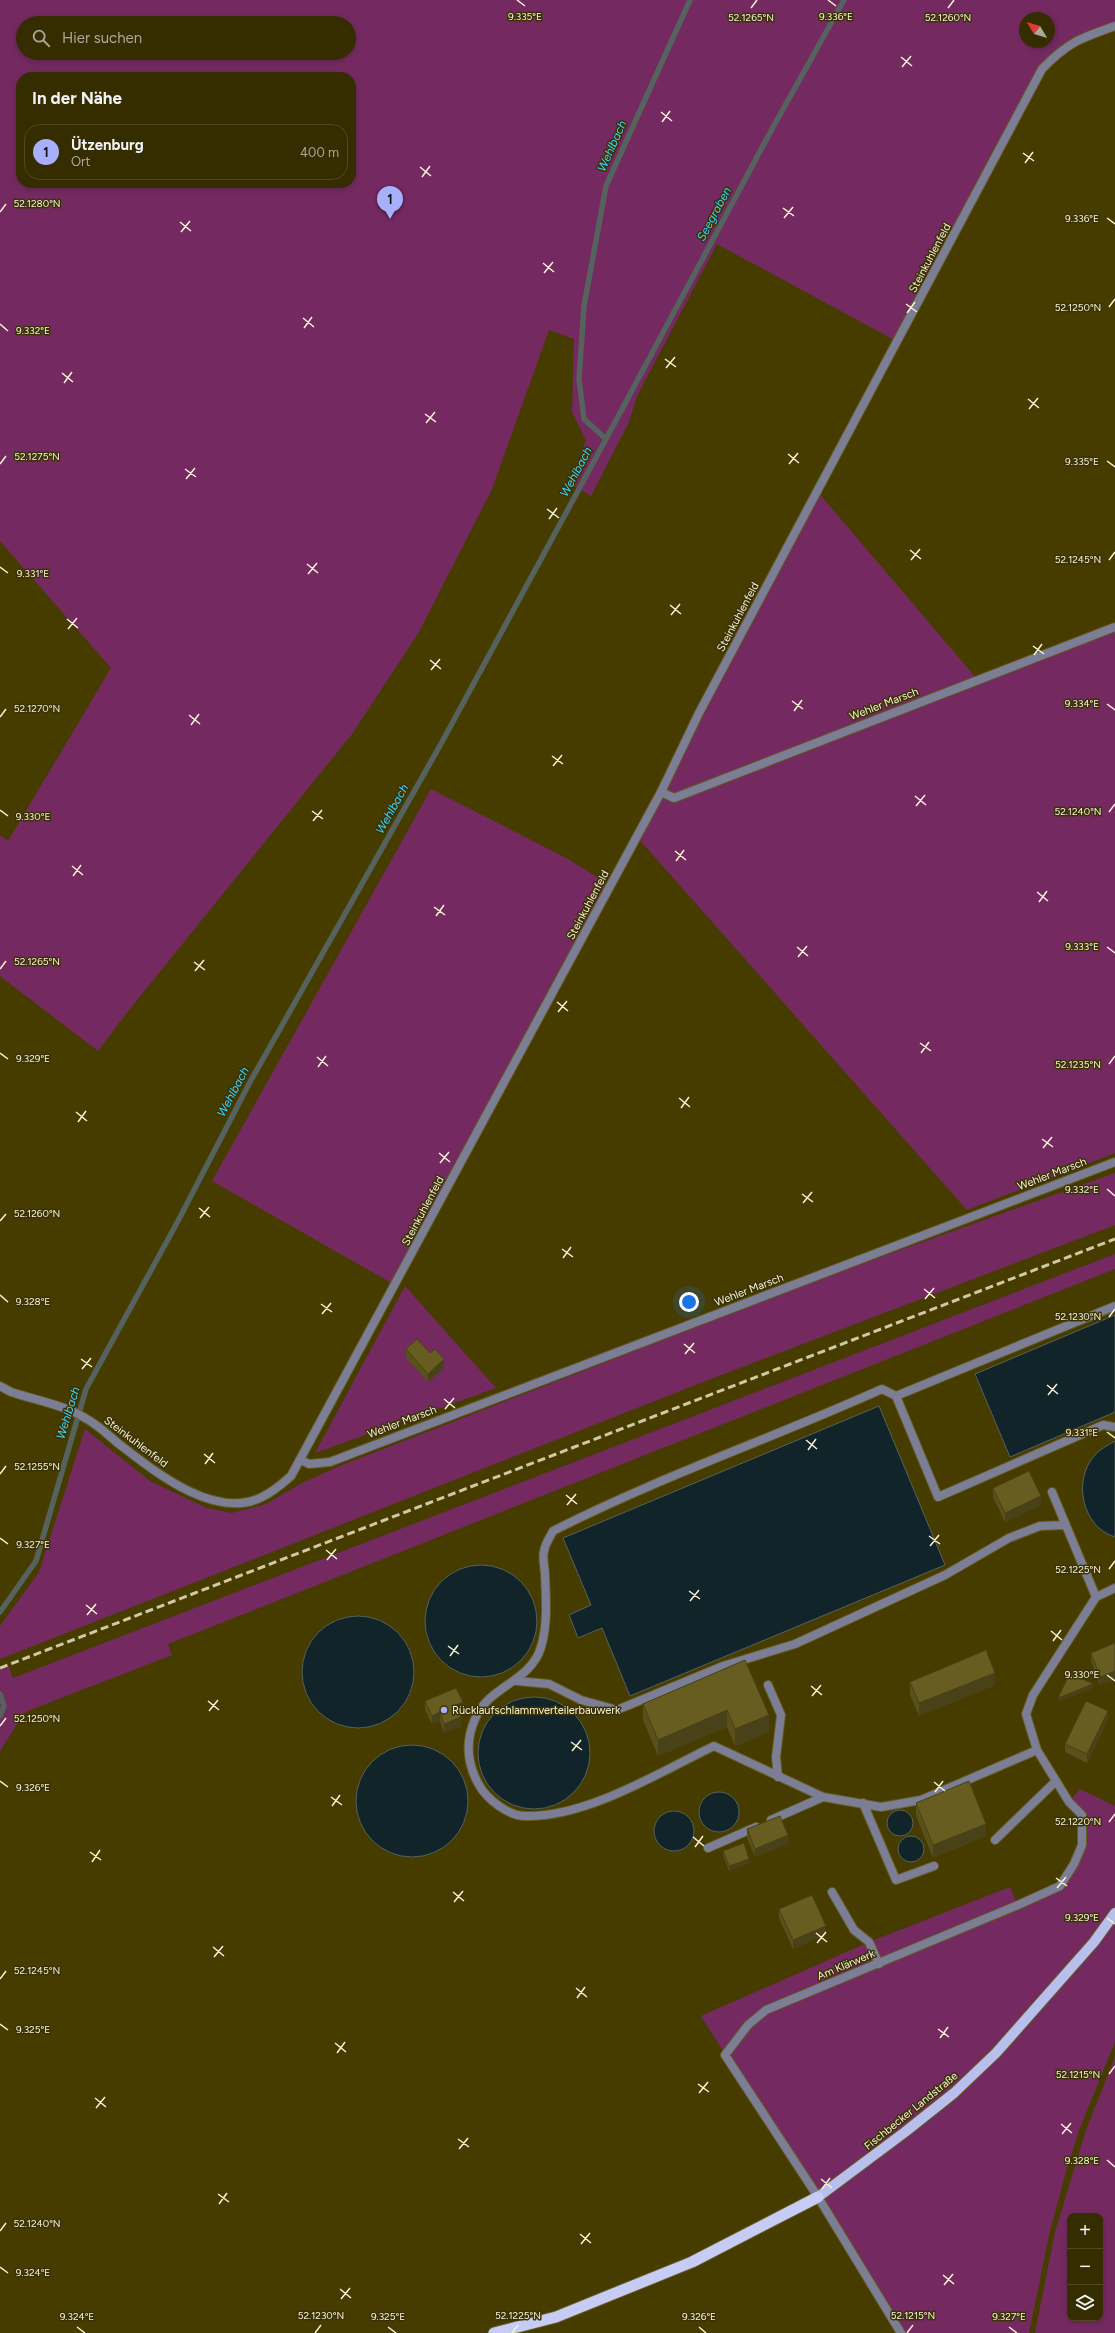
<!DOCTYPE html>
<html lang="de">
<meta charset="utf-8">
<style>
:root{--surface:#352d00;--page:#3d350a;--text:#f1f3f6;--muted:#aaa899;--line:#4f4922;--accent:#a8b0fc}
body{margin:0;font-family:Figtree,sans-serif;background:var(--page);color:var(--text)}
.controls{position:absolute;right:12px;bottom:12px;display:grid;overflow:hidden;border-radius:8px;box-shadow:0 2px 6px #0003}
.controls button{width:36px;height:36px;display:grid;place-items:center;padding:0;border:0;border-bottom:1px solid var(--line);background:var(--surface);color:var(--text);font:20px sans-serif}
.compass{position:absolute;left:1019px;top:12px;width:36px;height:36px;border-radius:50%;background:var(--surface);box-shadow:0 2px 6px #0003;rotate:308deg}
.you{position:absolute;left:689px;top:1302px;width:14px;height:14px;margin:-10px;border:3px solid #fff;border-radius:50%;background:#1a73e8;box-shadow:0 0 0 6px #1a73e833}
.badge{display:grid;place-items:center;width:26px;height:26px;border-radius:50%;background:var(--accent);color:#111;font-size:13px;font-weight:700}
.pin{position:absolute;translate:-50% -33px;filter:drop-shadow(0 1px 2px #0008)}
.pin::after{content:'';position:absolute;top:21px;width:14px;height:12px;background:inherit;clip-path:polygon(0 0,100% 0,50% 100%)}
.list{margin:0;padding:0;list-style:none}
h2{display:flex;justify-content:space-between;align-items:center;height:52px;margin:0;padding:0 16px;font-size:17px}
h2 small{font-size:13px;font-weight:400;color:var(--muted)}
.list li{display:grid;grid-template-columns:26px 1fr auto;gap:12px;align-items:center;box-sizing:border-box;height:56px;margin:0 8px 8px;padding:0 8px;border:1px solid var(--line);border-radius:16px}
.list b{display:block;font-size:15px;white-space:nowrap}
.list p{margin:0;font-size:13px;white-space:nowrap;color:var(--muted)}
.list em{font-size:13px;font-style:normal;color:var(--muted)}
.icon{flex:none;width:22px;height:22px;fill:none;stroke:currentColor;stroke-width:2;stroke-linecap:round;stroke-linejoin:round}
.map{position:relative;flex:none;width:1115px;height:2333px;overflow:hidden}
.search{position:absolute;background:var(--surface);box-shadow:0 2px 6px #0003;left:16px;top:16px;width:340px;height:44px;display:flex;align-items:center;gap:10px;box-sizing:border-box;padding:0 14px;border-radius:22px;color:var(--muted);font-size:15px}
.panel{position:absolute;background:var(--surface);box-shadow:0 2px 6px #0003;left:16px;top:72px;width:340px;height:116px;border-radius:16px}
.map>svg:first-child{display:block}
</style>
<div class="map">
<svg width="1115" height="2333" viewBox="0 0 1115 2333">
<rect width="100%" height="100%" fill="#473c00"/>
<path fill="#742a61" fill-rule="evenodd" d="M 0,0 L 1115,0 L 1115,26 L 1074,41 L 1042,69 L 898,342 L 717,244 L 637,396 L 629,422 L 591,496 L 571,484 L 586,441 L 572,412 L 574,339 L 549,330 L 492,489 L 419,632 L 352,734 L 125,1015 L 98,1051 L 0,976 L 0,835 L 8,841 L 111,668 L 0,541 ZM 1025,18 L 1049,18 L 1049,42 L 1025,42 ZM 23,23 L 349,23 L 349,53 L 23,53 ZM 21,77 L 351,77 L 351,183 L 21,183 Z
M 817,491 L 977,679 L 1115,627 L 1115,1153 L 967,1210 L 637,837 Z
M 431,789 L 568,859 L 611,886 L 395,1285 L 212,1181 Z
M 1115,1173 L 1115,1225 L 698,1384 L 0,1659 L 0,1626 L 39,1572 L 85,1429 L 150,1481 L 207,1508 L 232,1513 L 266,1504 L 302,1483 L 337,1467 L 819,1279 Z
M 1115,1254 L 1115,1269 L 168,1644 L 172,1655 L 25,1712 L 0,1751 L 0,1668 L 8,1665 L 13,1678 Z
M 405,1286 L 496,1388 L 315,1453 Z
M 1080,1789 L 1115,1806 L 1115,2042 L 1079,2130 L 1065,2175 L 1049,2235 L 1029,2333 L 901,2333 L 701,2016 L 869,1942 L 1010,1887 L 1018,1905 L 1060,1886 L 1082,1844 L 1082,1815 L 1069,1802 Z
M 1115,2057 L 1115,2333 L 1035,2333 L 1055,2232 L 1086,2130 ZM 1070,2216 L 1100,2216 L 1100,2318 L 1070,2318 Z"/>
<path fill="#112429" stroke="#56625d" d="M 1115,1315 L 1115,1412 L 1010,1457 L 975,1374 Z
M 879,1406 L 945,1565 L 630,1696 L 602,1628 L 578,1638 L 569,1615 L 591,1605 L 563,1538 Z
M 1115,1441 L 1115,1537 C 1082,1527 1072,1480 1095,1455 C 1100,1449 1108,1445 1115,1441 Z
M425 1621a56 56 0 1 1 112 0a56 56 0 1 1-112 0Z
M302 1672a56 56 0 1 1 112 0a56 56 0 1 1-112 0Z
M478 1753a56 56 0 1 1 112 0a56 56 0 1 1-112 0Z
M356 1801a56 56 0 1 1 112 0a56 56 0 1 1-112 0Z
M699 1812a20 20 0 1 1 40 0a20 20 0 1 1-40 0Z
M887 1823a13 13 0 1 1 26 0a13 13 0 1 1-26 0Z
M654 1831a20 20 0 1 1 40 0a20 20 0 1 1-40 0Z
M898 1849a13 13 0 1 1 26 0a13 13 0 1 1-26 0Z"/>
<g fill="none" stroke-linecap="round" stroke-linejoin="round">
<path stroke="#56625d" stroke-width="5.5" d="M 606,439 L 772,129 L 844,0
M 0,1612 L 36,1561 L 86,1389 L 178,1221 L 250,1082 L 442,742 L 606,439 L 584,419 L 579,379 L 584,306 L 606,186 L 690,0
M 0,1694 L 4,1706 L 0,1716"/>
<g stroke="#635922" stroke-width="10">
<path id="service" d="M 1115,1306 L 896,1396 L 938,1497 L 1103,1425 L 1115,1427
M 896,1396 L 882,1389 C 773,1438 659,1477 553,1531 C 550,1537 545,1544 544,1551 C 542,1558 545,1568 545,1575 C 546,1599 548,1624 541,1647 C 531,1682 488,1686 475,1719 C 465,1742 467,1764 479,1785 C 487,1799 508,1816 525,1816 C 586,1818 660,1772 714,1746 L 823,1797 L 881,1807 L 921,1800 L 1037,1750
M 301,1460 L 309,1464 L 330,1462 L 1115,1162
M 1052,1492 L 1096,1597
M 517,1681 L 549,1684 L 581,1700 L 617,1710 L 723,1666 L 795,1644 L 945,1575 L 1009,1538 L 1040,1526 L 1066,1525
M 768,1685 L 781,1715 L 776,1757 L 778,1777
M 863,1803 L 896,1880 L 934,1866
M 771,1820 L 823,1797
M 995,1840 L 1056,1781
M 708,1848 L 756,1827
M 832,1892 L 854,1930 L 869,1942 L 879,1964
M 818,2197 L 725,2055 L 748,2025 L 766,2010 L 1018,1905 L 1060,1886 L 1074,1864 L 1082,1845 L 1082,1815 L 1069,1802 L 1037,1750 L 1026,1714 L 1033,1695 L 1096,1597 L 1115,1588"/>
</g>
<g stroke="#635922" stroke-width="10">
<path id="minor" d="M 661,792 L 674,798 L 1115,627
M 0,1386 L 11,1392 C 35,1400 64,1405 85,1418 C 97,1424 108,1435 119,1444 C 154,1471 215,1521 262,1497 C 273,1492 282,1484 291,1476 L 661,792 L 699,713 L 1042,69 C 1068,42 1081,38 1115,26"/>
</g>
<g stroke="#635922" stroke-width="10">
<path id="tertiary" d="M 818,2197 L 901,2333"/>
</g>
<g stroke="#635922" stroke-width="12">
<path id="primary" d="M 818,2197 L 905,2132 L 954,2093 L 996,2053 L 1094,1942 L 1115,1913"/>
</g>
<g stroke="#635922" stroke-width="13">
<path id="trunk" d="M 494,2333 L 556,2317 L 692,2262 L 818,2197"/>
</g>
<use href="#service" stroke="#7b7e95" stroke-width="8"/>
<use href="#minor" stroke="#7b7e95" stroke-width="8"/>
<use href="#tertiary" stroke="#7b7e95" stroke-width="8"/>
<use href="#primary" stroke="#b8bfec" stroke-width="10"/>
<use href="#trunk" stroke="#c6ccf4" stroke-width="11"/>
<path stroke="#cfc9a5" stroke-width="3" stroke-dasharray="8 4" stroke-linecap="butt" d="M 0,1668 L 1115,1239"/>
</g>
<path fill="#59501c" d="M 406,1349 L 444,1368 L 428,1382 L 406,1358 Z
M 993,1488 L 1041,1505 L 1005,1522 L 993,1497 Z
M 1115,1643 L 1115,1680 L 1100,1685 L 1091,1661 L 1091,1653 Z
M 745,1660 L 769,1732 L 735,1746 L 727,1727 L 658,1756 L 643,1720 L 643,1704 Z
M 910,1682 L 995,1685 L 919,1716 L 910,1695 Z
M 425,1701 L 463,1711 L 459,1712 L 461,1726 L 444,1733 L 440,1721 L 432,1724 L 425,1710 Z
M 1108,1720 L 1087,1763 L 1065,1752 L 1065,1744 Z
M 916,1803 L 986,1836 L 933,1858 L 916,1816 Z
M 747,1829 L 788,1844 L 755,1857 L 747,1838 Z
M 723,1851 L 749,1863 L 729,1871 L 723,1855 Z
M 779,1909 L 826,1934 L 793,1949 L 779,1918 Z"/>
<path fill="#494117" d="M 444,1359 L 444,1368 L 428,1382 L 428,1374 Z
M 1041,1496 L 1041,1505 L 1005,1522 L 1005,1513 Z
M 1115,1671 L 1115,1680 L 1100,1685 L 1100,1677 Z
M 995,1673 L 995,1685 L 919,1716 L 919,1703 Z
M 1093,1684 L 1093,1688 L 1058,1702 L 1058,1698 Z
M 463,1702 L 463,1711 L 456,1714 L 456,1705 Z
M 727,1710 L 727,1727 L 658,1756 L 658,1740 Z
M 1108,1711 L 1108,1720 L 1087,1763 L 1087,1754 Z
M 440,1712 L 440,1721 L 432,1724 L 432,1716 Z
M 769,1715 L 769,1732 L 735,1746 L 735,1729 Z
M 461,1717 L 461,1726 L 444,1733 L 444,1724 Z
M 986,1824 L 986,1836 L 933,1858 L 933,1845 Z
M 788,1835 L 788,1844 L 755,1857 L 755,1849 Z
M 749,1859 L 749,1863 L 729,1871 L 729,1866 Z
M 826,1926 L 826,1934 L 793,1949 L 793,1940 Z"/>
<path fill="#685d21" stroke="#494117" d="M 417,1339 L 430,1353 L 435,1349 L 444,1359 L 428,1374 L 406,1349 Z
M 1029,1471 L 1041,1496 L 1005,1513 L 993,1488 Z
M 1115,1643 L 1115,1671 L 1100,1677 L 1091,1653 Z
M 986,1650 L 995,1673 L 919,1703 L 910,1682 Z
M 745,1660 L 769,1715 L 735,1729 L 727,1710 L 658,1740 L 643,1704 Z
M 1070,1673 L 1093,1684 L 1058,1698 Z
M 456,1688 L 463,1702 L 456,1705 L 461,1717 L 444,1724 L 440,1712 L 432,1716 L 425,1701 Z
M 1086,1701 L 1108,1711 L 1087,1754 L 1065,1744 Z
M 969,1781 L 986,1824 L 933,1845 L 916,1803 Z
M 780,1816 L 788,1835 L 755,1849 L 747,1829 Z
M 744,1843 L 749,1859 L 729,1866 L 723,1851 Z
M 812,1895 L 826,1926 L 793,1940 L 779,1909 Z"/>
<path fill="none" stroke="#f7f2d5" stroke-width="1.5" d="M 517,0 L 525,6M 828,0 L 836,6M 751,8 L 757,0M 948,8 L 954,0M 901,57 L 912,66M 902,67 L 911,56M 661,112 L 672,121M 662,122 L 670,111M 1023,153 L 1034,161M 1025,163 L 1033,152M 420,167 L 431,176M 422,177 L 430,166M 783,208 L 794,216M 0,212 L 6,204M 784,218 L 793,207M 1107,218 L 1115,224M 180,222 L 191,231M 181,232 L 190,221M 543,263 L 554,272M 544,273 L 553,262M 906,304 L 917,312M 1109,307 L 1115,299M 907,313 L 915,302M 303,318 L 314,327M 0,324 L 8,331M 304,328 L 312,317M 665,359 L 676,367M 666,368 L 675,357M 62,373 L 73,382M 64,383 L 72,372M 1028,399 L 1039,408M 1029,409 L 1038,398M 425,414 L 436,422M 426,423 L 435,412M 788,454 L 799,463M 1107,461 L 1115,467M 0,464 L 6,456M 789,464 L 798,453M 185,469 L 196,477M 186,479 L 195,468M 547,509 L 559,518M 549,519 L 557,508M 910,550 L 921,559M 911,560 L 920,549M 1109,560 L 1115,552M 307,564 L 318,573M 0,567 L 8,573M 308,574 L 317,563M 670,605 L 681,614M 671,615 L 680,604M 67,619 L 78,628M 68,629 L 77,618M 1033,646 L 1044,654M 1034,655 L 1042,644M 430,660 L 441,669M 431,670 L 440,659M 792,701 L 803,709M 1107,704 L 1115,710M 794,711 L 802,700M 189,715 L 200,724M 0,717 L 6,709M 191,725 L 199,714M 552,756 L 563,764M 553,766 L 562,755M 915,796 L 926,805M 916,806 L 925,795M 0,810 L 8,816M 312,811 L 323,819M 1109,812 L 1115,804M 313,821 L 322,810M 675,851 L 686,860M 676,861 L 684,850M 72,866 L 83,875M 73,876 L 81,865M 1037,892 L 1048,901M 1039,902 L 1047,891M 434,907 L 445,915M 436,916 L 444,905M 797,947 L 808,956M 1107,947 L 1115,953M 798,957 L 807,946M 194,962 L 205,970M 0,969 L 6,961M 195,971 L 204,960M 557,1002 L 568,1011M 558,1012 L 567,1001M 920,1043 L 931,1051M 0,1053 L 8,1059M 921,1053 L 929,1042M 317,1057 L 328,1066M 1109,1064 L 1115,1056M 318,1067 L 326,1056M 679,1098 L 690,1107M 681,1108 L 689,1097M 76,1112 L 87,1121M 78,1122 L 86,1111M 1042,1139 L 1053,1147M 1043,1148 L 1052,1137M 439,1153 L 450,1162M 440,1163 L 449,1152M 1107,1189 L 1115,1196M 802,1194 L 813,1202M 803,1203 L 812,1192M 199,1208 L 210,1217M 200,1218 L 209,1207M 0,1221 L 6,1214M 562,1249 L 573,1257M 563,1258 L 571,1247M 924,1289 L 935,1298M 0,1295 L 8,1302M 925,1299 L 934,1288M 321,1304 L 332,1312M 322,1314 L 331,1303M 1109,1317 L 1115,1309M 684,1344 L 695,1353M 685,1354 L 694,1343M 81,1359 L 92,1367M 82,1369 L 91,1358M 1047,1385 L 1058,1394M 1048,1395 L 1057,1384M 444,1399 L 455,1408M 445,1409 L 454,1398M 1107,1432 L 1115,1438M 806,1440 L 817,1449M 808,1450 L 816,1439M 204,1454 L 215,1463M 205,1464 L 213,1453M 0,1474 L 6,1466M 566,1495 L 577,1504M 567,1505 L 576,1494M 929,1536 L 940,1544M 0,1538 L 8,1544M 930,1546 L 939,1535M 326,1550 L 337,1559M 327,1560 L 336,1549M 1109,1569 L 1115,1561M 689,1591 L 700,1599M 690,1601 L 699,1590M 86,1605 L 97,1614M 87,1615 L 96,1604M 1051,1631 L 1062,1640M 1053,1641 L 1061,1630M 448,1646 L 459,1654M 450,1656 L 458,1645M 1107,1675 L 1115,1681M 811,1686 L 822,1695M 812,1696 L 821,1685M 208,1701 L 219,1710M 209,1711 L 218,1700M 0,1726 L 6,1718M 571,1742 L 582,1750M 572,1751 L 581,1740M 0,1781 L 8,1787M 934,1782 L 945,1791M 935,1792 L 943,1781M 331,1797 L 342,1805M 332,1806 L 340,1795M 1109,1822 L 1115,1814M 693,1837 L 704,1846M 695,1847 L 703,1836M 90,1852 L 101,1860M 92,1862 L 100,1850M 1056,1878 L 1067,1886M 1057,1888 L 1066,1877M 453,1892 L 464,1901M 454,1902 L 463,1891M 1107,1918 L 1115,1924M 816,1933 L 827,1942M 817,1943 L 826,1932M 213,1947 L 224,1956M 214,1957 L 223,1946M 0,1979 L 6,1971M 576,1988 L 587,1997M 577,1998 L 585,1987M 0,2024 L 8,2030M 938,2029 L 949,2037M 940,2038 L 948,2027M 335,2043 L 346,2052M 337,2053 L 345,2042M 1109,2074 L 1115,2066M 698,2084 L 709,2092M 699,2093 L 708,2082M 95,2098 L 106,2107M 96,2108 L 105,2097M 1061,2124 L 1072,2133M 1062,2134 L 1071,2123M 458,2139 L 469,2147M 459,2149 L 468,2138M 1107,2160 L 1115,2167M 821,2179 L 832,2188M 822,2189 L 830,2178M 218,2194 L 229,2202M 219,2204 L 227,2193M 0,2231 L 6,2223M 580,2234 L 591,2243M 581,2244 L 590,2233M 0,2267 L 8,2273M 943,2275 L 954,2284M 944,2285 L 953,2274M 340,2289 L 351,2298M 341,2299 L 350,2288M 77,2327 L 85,2333M 388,2327 L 396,2333M 699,2327 L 706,2333M 1009,2327 L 1017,2333M 315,2333 L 321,2325M 512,2333 L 518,2325M 907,2333 L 913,2325"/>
<circle fill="#a8b0fc" stroke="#3a3206" stroke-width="1.5" cx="444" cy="1710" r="4"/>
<g text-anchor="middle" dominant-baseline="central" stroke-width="3" stroke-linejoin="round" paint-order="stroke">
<g font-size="11" fill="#f7f2d5" stroke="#3a3206">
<text transform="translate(930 258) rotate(-62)">Steinkuhlenfeld</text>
<text transform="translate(738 617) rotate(-62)">Steinkuhlenfeld</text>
<text transform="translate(884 704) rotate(-21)">Wehler Marsch</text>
<text transform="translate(588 905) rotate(-62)">Steinkuhlenfeld</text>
<text transform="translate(1052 1174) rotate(-21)">Wehler Marsch</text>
<text transform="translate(423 1211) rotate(-62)">Steinkuhlenfeld</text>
<text transform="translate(749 1290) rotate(-21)">Wehler Marsch</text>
<text transform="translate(402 1422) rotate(-21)">Wehler Marsch</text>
<text transform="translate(136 1442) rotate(37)">Steinkuhlenfeld</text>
<text transform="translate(846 1965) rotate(-23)">Am Klärwerk</text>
<text transform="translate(911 2111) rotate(-39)">Fischbecker Landstraße</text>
</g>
<g font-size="11" fill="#f7f2d5" stroke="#3a3206" text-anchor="start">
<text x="452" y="1710">Rücklaufschlammverteilerbauwerk</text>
</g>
<g font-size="12" font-style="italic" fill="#3dd4fa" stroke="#3a3206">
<text transform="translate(612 146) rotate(-66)">Wehlbach</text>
<text transform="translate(714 214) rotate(-62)">Seegraben</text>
<text transform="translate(576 472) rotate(-62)">Wehlbach</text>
<text transform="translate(392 809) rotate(-61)">Wehlbach</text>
<text transform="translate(233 1092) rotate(-62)">Wehlbach</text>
<text transform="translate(68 1413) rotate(-73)">Wehlbach</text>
</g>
</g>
<g font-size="10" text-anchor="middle" fill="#f7f2d5" stroke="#3a3206" stroke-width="3" stroke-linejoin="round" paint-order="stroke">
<text x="525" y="20">9.335°E</text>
<text x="836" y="20">9.336°E</text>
<text x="751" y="21">52.1265°N</text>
<text x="948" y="21">52.1260°N</text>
<text x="37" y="207">52.1280°N</text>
<text x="1082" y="222">9.336°E</text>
<text x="1078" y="311">52.1250°N</text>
<text x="33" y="334">9.332°E</text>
<text x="37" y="460">52.1275°N</text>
<text x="1082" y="465">9.335°E</text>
<text x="1078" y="563">52.1245°N</text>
<text x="33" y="577">9.331°E</text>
<text x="1082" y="707">9.334°E</text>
<text x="37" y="712">52.1270°N</text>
<text x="1078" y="815">52.1240°N</text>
<text x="33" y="820">9.330°E</text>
<text x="1082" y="950">9.333°E</text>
<text x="37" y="965">52.1265°N</text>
<text x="33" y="1062">9.329°E</text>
<text x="1078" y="1068">52.1235°N</text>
<text x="1082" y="1193">9.332°E</text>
<text x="37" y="1217">52.1260°N</text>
<text x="33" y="1305">9.328°E</text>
<text x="1078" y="1320">52.1230°N</text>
<text x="1082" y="1436">9.331°E</text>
<text x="37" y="1470">52.1255°N</text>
<text x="33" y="1548">9.327°E</text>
<text x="1078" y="1573">52.1225°N</text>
<text x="1082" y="1678">9.330°E</text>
<text x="37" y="1722">52.1250°N</text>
<text x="33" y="1791">9.326°E</text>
<text x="1078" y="1825">52.1220°N</text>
<text x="1082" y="1921">9.329°E</text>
<text x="37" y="1974">52.1245°N</text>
<text x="33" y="2033">9.325°E</text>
<text x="1078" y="2078">52.1215°N</text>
<text x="1082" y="2164">9.328°E</text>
<text x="37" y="2227">52.1240°N</text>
<text x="33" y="2276">9.324°E</text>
<text x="321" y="2319">52.1230°N</text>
<text x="518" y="2319">52.1225°N</text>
<text x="913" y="2319">52.1215°N</text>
<text x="77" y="2320">9.324°E</text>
<text x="388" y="2320">9.325°E</text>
<text x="699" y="2320">9.326°E</text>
<text x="1009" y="2320">9.327°E</text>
</g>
</svg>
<div class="controls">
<button>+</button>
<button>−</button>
<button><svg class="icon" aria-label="layers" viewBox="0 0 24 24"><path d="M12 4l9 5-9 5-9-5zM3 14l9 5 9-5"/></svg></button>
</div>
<svg class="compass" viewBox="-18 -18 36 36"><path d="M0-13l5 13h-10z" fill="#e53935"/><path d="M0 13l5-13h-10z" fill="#aaa899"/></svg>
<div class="you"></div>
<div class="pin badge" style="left:390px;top:219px">1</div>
<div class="search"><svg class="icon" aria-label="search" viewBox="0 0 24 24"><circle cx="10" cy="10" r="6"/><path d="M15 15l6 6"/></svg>Hier suchen</div>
<section class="panel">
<h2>In der Nähe<small></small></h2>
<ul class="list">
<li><span class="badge">1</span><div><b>Ützenburg</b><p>Ort</p></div><em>400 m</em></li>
</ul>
</section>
</div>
